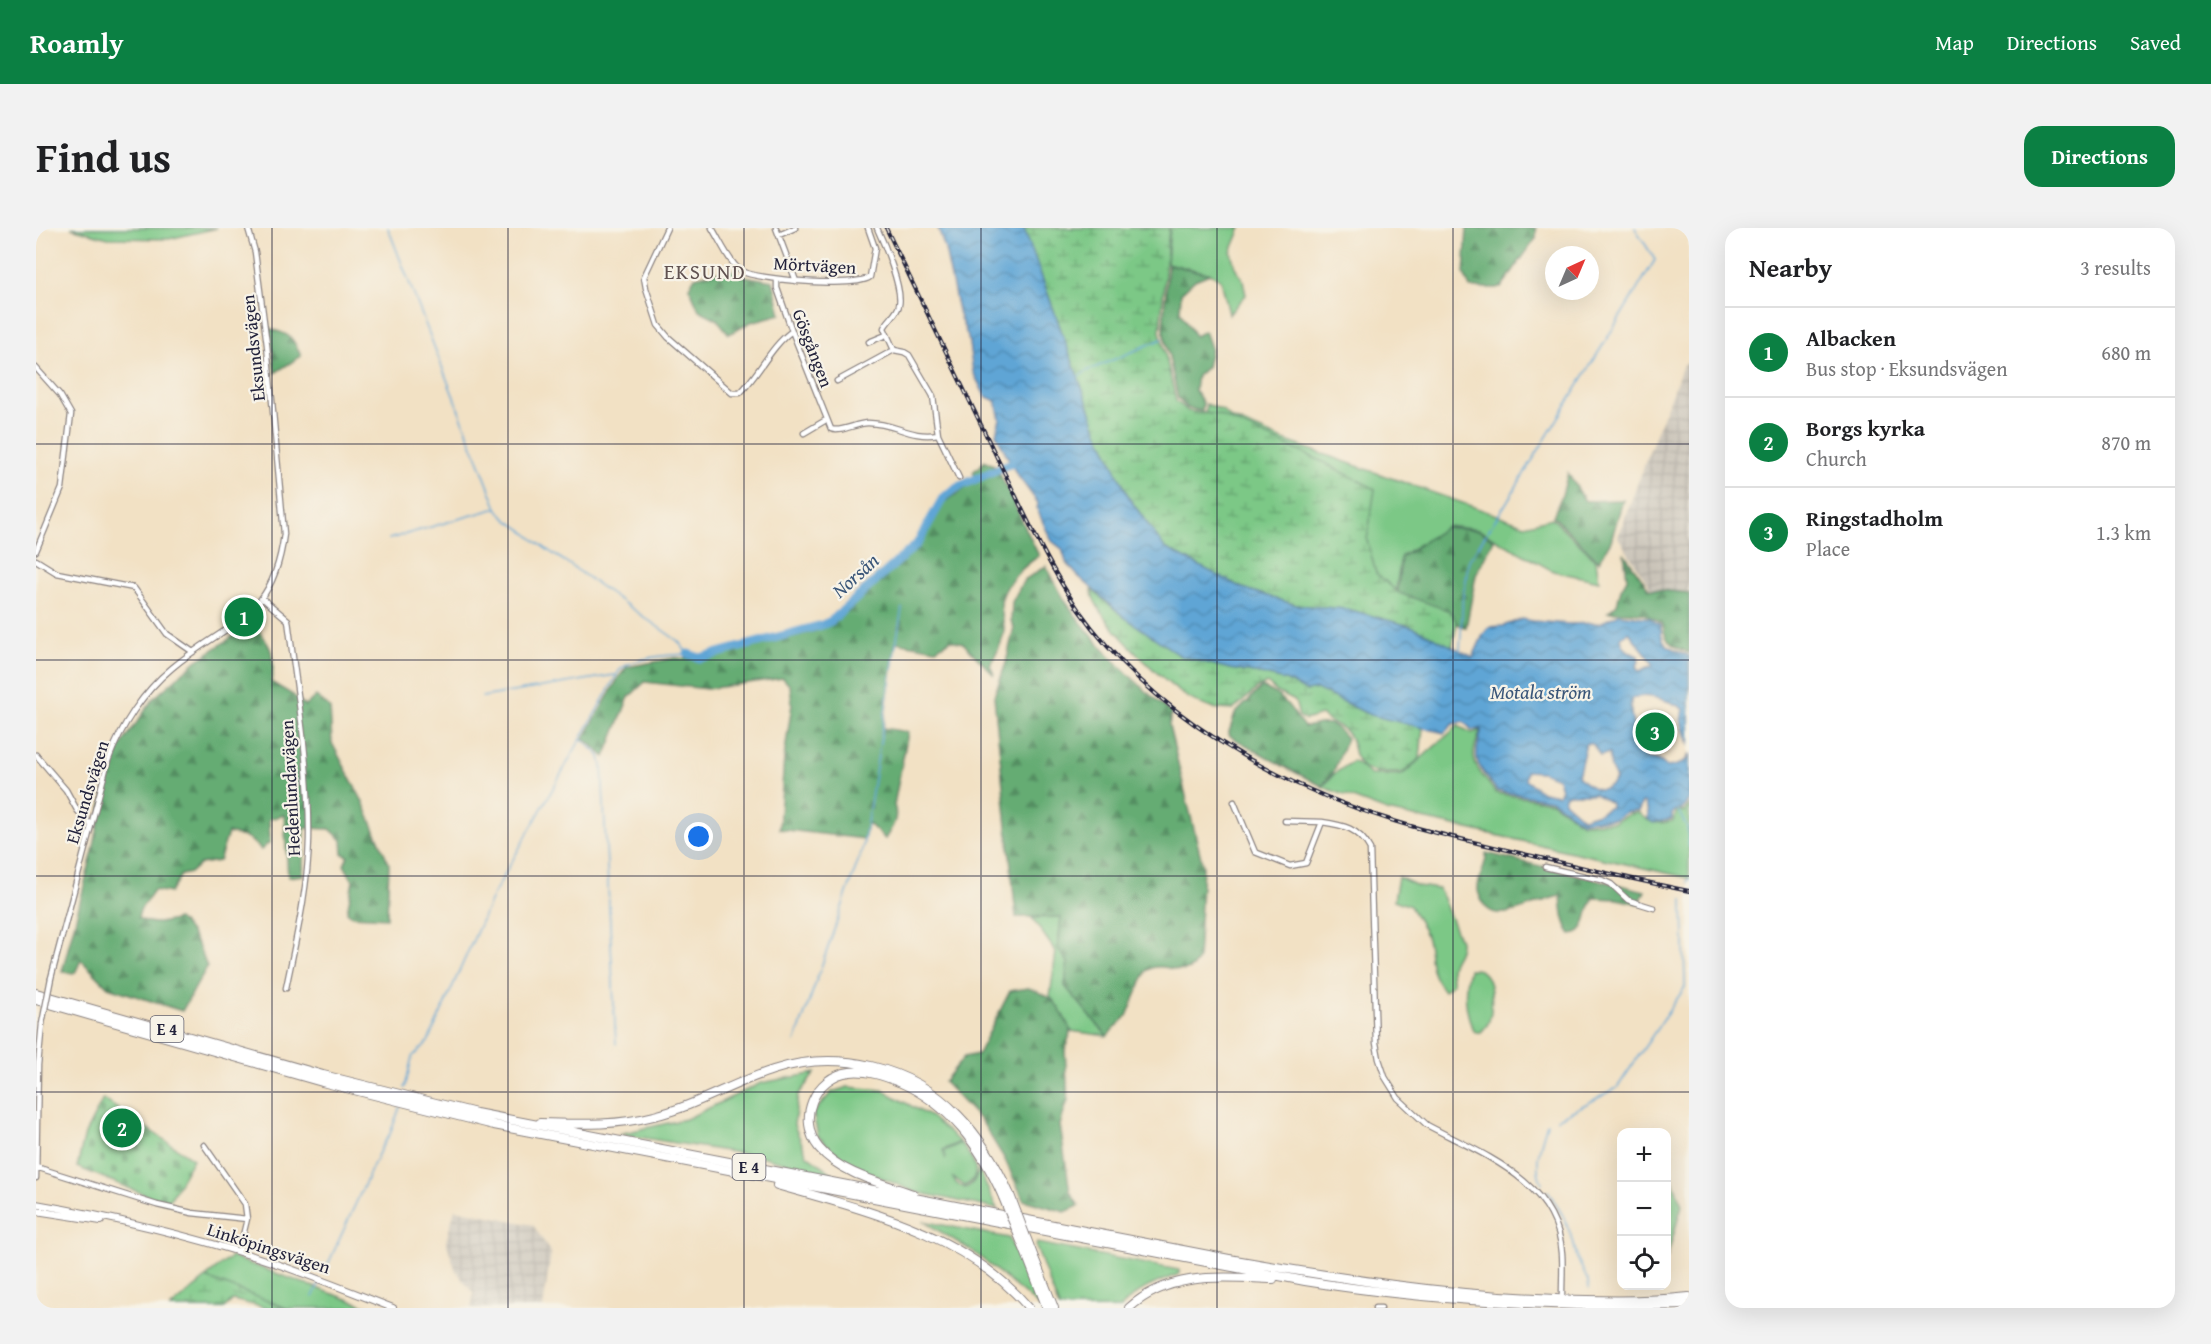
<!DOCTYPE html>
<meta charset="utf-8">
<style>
:root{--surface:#fff;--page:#f2f2f2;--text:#202124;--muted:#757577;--line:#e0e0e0;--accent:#0b8043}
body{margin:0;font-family:"Gentium Book Plus",serif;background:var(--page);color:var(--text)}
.controls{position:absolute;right:18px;bottom:18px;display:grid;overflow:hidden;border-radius:12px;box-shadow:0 6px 24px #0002}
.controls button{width:54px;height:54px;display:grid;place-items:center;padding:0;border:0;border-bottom:2px solid var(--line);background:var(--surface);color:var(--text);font:30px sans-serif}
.compass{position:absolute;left:1509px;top:18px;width:54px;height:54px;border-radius:50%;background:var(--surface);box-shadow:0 6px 24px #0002;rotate:44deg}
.you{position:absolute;left:663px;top:609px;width:21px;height:21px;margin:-15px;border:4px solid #fff;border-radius:50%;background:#1a73e8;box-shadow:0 0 0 9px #1a73e833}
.badge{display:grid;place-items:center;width:39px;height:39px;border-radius:50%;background:var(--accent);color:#fff;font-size:20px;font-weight:700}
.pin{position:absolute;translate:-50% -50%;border:3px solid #fff;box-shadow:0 2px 6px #0006}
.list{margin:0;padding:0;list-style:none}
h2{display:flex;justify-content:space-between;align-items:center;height:78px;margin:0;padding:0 24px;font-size:26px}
h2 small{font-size:20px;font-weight:400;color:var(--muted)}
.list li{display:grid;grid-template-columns:39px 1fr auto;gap:18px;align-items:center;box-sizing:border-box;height:90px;padding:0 24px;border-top:2px solid var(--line)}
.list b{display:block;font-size:22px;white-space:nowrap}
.list p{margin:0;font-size:20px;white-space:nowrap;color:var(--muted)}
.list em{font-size:20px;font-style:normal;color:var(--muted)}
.icon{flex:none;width:33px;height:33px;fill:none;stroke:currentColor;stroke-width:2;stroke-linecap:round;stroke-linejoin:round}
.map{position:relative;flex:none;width:1653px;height:1080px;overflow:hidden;border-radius:18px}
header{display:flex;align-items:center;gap:36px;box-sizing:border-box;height:84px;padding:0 30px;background:var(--accent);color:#fff}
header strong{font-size:28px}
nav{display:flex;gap:33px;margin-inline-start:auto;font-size:21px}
.intro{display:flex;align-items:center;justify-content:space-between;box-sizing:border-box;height:144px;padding:0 36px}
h1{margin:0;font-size:42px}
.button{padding:15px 27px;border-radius:18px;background:var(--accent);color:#fff;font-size:21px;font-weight:700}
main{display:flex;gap:36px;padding:0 36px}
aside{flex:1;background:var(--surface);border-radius:18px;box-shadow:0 6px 24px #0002}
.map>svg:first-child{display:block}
</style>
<header>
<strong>Roamly</strong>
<nav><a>Map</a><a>Directions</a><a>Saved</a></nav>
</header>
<div class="intro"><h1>Find us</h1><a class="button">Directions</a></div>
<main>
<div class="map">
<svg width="1653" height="1080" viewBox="0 0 1653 1080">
<defs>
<pattern id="industrial-grid" width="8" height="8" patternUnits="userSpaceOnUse" patternTransform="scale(1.5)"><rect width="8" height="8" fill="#c9c3b8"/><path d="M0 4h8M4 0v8" fill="none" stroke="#aca79f"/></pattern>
<pattern id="forest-firs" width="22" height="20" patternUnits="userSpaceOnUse" patternTransform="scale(1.5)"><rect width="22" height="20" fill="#65ac73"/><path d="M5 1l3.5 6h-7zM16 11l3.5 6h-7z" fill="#538c60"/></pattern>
<pattern id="wetland-marsh" width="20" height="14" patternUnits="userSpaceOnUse" patternTransform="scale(1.5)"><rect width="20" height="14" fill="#7cc886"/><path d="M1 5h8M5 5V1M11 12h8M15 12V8" fill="none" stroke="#65a26f"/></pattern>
<pattern id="cemetery-stones" width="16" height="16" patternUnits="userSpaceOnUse" patternTransform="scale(1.5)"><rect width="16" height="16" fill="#7cc886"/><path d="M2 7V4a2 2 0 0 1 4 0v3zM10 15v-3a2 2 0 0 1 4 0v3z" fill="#65a26f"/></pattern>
<pattern id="water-waves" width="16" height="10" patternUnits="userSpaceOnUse" patternTransform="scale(1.5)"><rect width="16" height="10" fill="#5ea5d5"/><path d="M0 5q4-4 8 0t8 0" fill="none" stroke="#4d86ae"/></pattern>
</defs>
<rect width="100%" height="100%" fill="#f7f3e8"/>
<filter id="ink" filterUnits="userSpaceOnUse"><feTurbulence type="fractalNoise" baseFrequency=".0167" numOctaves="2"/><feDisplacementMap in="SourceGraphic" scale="12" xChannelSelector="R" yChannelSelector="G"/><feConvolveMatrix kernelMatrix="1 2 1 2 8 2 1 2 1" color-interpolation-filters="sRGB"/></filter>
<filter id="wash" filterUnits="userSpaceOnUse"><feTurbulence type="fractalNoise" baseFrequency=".008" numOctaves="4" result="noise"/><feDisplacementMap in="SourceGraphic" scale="24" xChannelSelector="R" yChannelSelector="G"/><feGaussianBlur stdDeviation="1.35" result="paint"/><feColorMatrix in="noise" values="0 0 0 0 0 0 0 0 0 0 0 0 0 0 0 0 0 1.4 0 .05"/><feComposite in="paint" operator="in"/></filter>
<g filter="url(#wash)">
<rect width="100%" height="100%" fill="#f2e1c4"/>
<path fill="url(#industrial-grid)" d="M 1653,134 L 1653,364 L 1615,361 L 1582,309 L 1619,208 L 1647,137 Z
M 419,981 L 497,997 L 515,1025 L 507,1080 L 435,1080 L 438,1066 L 420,1043 L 410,1013 Z"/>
<path fill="#7cc886" stroke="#4f7560" stroke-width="1.5" d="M 35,0 L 181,0 L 133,11 L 72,10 Z
M 1134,0 L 1205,0 L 1195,24 L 1199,39 L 1207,52 L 1210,67 L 1193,86 L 1185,52 L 1176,46 L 1131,35 Z
M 1170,176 L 1186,182 L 1195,190 L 1247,212 L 1489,297 L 1516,290 L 1560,332 L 1563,353 L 1517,343 L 1443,302 L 1412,298 L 1365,328 L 1359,368 L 1168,205 Z
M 1422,498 L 1436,505 L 1445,502 C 1430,535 1441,539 1460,565 L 1515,574 L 1546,595 L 1579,594 L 1593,586 L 1603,585 C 1614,597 1621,596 1637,593 L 1641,583 L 1648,584 L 1653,576 L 1653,650 L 1351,583 L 1287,559 L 1298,546 L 1317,533 L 1335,547 L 1366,547 Z
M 1362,649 L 1382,658 L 1403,661 L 1424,713 C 1425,732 1410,728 1417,755 L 1408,763 C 1389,739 1398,733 1390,708 C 1387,698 1379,688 1374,678 L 1358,672 Z
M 1025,689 L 1022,720 L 1032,734 L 1029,758 L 1071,808 L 1035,803 L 1025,783 L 1014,768 L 1020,724 L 996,690 Z
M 1433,741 C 1434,741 1442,741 1443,742 C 1458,748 1457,780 1453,793 C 1452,797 1448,801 1444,805 L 1437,803 C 1429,781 1427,764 1433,741 Z
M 779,845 L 762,867 L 758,897 L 771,927 L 800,948 L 728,929 L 583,906 L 650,891 L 725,855 Z
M 812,859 L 847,862 L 895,889 L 924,914 L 907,922 L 910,932 L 908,923 L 925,915 C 935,929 950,947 929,958 L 916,949 L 921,956 L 929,960 C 937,957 940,950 943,942 L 961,981 L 879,964 L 811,935 L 782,908 L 777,885 L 796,864 Z
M 1631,937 L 1646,977 L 1631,1030 L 1630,937 Z
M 887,993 L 973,1010 L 1005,1080 L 938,1024 Z
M 1001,1015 L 1143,1042 L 1143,1046 C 1122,1054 1100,1062 1085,1080 L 1023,1080 L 1000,1019 Z
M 195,1029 L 336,1080 L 246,1080 L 170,1055 L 171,1048 Z"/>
<path fill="url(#forest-firs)" stroke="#446757" stroke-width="1.5" d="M 1431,0 L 1500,0 L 1500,10 L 1465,60 L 1434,60 L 1428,46 Z
M 1132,36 L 1174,46 L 1159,52 L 1145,65 L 1144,84 L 1159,108 L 1169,103 L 1175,120 L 1171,139 L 1161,148 L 1159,162 L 1167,175 L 1166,183 L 1151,180 L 1142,171 L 1127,101 Z
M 694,41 L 702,47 L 737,53 L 745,86 L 715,94 L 693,106 L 681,91 L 663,82 L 653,59 L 659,49 Z
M 234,101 C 254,106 257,109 265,128 L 239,145 Z
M 949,233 L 960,238 L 1003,328 C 989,337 971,353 966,370 C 963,379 967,388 968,398 C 969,410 960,427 954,437 L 958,447 L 927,415 L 915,412 L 900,421 L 860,414 L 847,500 L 872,504 L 858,577 C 863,591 856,600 849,611 L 832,595 L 828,611 L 743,601 L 748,530 L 756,476 L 754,458 L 747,450 L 671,461 L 609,454 L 593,469 L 569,529 L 548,510 L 583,449 L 591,439 L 639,430 L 664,432 L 779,403 L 798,394 L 882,319 L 906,276 L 941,252 L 937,244 Z
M 1532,245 L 1549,273 L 1587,272 L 1575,313 L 1563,333 L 1517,288 L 1526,267 Z
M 1410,299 L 1444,303 L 1458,312 L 1440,347 L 1430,400 L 1361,369 L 1365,329 Z
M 1588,325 L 1613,361 L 1653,365 L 1653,425 C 1636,416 1630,417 1627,397 C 1610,382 1594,384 1572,384 L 1581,376 L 1585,361 L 1591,351 Z
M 1010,338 C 1017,350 1023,363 1030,374 C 1059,417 1097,452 1135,485 L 1133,498 L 1167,638 L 1162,732 C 1149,753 1136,736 1120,739 C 1116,739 1113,741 1110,743 L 1091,788 L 1071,808 L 1029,758 L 1032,734 L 1022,720 L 1025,689 L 980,689 L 958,468 L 970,435 L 978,399 L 975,393 L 976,374 L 988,352 Z
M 220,393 C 222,406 229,409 234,420 C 238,430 238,444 235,454 L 257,467 L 269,478 L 280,468 L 294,480 L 296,515 L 327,574 L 353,636 L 351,690 L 316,688 L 311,684 L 317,653 L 308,637 L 312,628 L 307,626 L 306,612 L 294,601 L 269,600 L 267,647 L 252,649 L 248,587 L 233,591 L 234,614 L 225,622 L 212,610 L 192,605 L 183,633 L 164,636 L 154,645 L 145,647 L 134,665 L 118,662 L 104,682 L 102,690 C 116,698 127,695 142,691 C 157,704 164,720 171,739 L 146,783 L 72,759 L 45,732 L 39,745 L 26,744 L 57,623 L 71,553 L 84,519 L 117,471 L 160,433 Z
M 1226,459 C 1249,468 1254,480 1268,499 C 1293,494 1293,491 1311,510 L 1297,545 L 1286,558 L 1247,538 L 1192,507 L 1199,486 Z
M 1450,625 L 1609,663 L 1603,676 L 1581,671 L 1558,670 C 1548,682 1554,704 1535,706 C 1527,696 1526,681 1525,668 C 1503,670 1457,704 1445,671 C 1444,668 1442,665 1442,662 C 1441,649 1451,638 1450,625 Z
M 992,760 C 1022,770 1021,776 1035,803 L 1029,822 L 1032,872 L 1024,897 L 1034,964 L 1043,978 L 1029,984 L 988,972 L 968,930 L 946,894 L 908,854 L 928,829 L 942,826 L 974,763 Z"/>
<path fill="url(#wetland-marsh)" stroke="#4f7560" stroke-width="1.5" d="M 988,0 L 1133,0 L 1124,103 L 1140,173 L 1152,183 L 1183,187 L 1285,233 L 1339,261 L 1331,312 L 1340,345 L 1363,365 L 1414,383 L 1421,395 L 1416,420 L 1377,399 L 1311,381 L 1260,377 L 1206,360 L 1129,320 L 1093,270 L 1061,201 Z
M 1056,362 L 1088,389 L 1145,428 L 1194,441 L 1230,447 L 1252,453 L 1270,463 L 1281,461 L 1334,487 L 1387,499 L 1384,530 L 1367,545 C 1350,545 1324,548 1319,527 C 1317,520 1316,510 1311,505 C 1303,496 1292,495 1285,487 L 1269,492 L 1263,488 L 1259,473 L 1241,464 L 1231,455 L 1223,459 L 1197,482 C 1189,481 1178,482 1170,478 C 1162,475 1152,470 1145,465 C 1125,451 1054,384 1056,362 Z
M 170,1050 L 251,1080 L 231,1080 L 197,1072 L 188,1080 L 134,1080 Z"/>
<path fill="url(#cemetery-stones)" stroke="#4f7560" stroke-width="1.5" d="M 67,871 L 157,931 L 132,975 C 100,964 72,951 41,939 L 49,906 Z"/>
<path fill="url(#water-waves)" stroke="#406488" stroke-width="1.5" fill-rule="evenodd" d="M 902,0 L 988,0 L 1061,201 L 1093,270 L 1129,320 L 1206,360 L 1260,377 L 1311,381 L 1377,399 L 1437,429 L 1447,407 L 1453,399 L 1467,398 L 1486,391 L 1497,393 L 1532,396 L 1564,395 L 1583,386 L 1614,390 L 1625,398 C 1624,420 1636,419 1653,428 L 1653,518 L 1645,493 L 1647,481 C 1634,472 1611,465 1596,470 C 1591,482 1600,496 1597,512 L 1608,525 L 1610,530 L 1623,532 L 1631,539 C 1640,538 1650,536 1653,526 L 1653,571 L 1646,582 L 1641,581 L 1636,586 L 1636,591 L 1617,595 L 1612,591 L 1612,583 L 1608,575 L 1605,575 L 1603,583 L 1590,584 L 1580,591 L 1545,593 L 1515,572 L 1461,563 C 1441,535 1435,535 1446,501 L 1436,502 L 1428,494 L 1417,496 L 1408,505 L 1334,487 L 1281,461 L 1270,463 L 1252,453 L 1230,447 L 1194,441 L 1145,428 L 1088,389 L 1042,348 L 1030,334 L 1026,321 L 1016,313 L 1010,301 L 1001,281 L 1002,275 L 980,245 L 960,206 L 964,191 L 960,173 L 949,168 L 937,144 L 932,109 L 923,87 L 909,21 ZM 1593,404 C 1600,415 1614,427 1617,437 L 1603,443 L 1600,440 L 1603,433 L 1602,428 C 1592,423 1586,421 1585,409 ZM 1550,515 L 1557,516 L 1564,528 L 1573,525 L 1575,541 L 1580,551 C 1568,568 1554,561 1542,548 ZM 1490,543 L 1506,544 L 1522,550 L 1525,561 L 1522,567 L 1507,564 L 1489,552 ZM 1533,566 L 1559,566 L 1575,575 L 1575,579 L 1563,585 L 1547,590 L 1528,573 L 1529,568 Z"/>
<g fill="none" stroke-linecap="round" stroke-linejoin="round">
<path stroke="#5ea5d5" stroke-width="1.5" d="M 352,0 L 461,280 C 469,293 479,296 490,305 C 503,316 513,324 527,332 L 642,413 L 652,426
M 1042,149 L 1051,143 L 1126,111
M 353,311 L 461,280
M 1424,423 L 1427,368 L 1433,332 L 1469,277 L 1619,32 L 1599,0
M 446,469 L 579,447
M 546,511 L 564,528 L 566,538 L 580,816
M 1641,581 L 1651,599 L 1653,619
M 1652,654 L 1653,651
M 759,814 L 827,619 L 866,380
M 369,860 L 376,829 L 392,814 L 457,667 L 583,443 C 595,429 634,427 652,426
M 1521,891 L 1581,860 L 1649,759 L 1647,671
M 1506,955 C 1496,936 1506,914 1511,895
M 1512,963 L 1527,988 L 1537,1012 L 1541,1030 L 1552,1053 L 1553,1060
M 288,1045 L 345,920 L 354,906 L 364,879
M 277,1069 L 283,1055"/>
<path stroke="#5ea5d5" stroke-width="9" d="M 652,426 L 664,430 L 786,397 L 795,393 L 881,316 L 907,270 L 920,260 L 975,235"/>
</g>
</g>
<g filter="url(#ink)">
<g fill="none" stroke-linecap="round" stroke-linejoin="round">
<g stroke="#8a8280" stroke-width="7">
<path id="street" d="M 631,0 L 608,49 L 610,60 L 622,97 L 632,109 L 696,165 L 704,165 C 723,146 735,118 756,103
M 676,0 C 683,11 694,36 705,43 C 721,52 820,60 834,49 L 839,20 L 832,0
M 740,0 L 760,53
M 841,0 C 848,15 867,61 863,77 C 862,85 851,93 848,100 L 858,122
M 743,7 L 759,0
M 741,51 L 741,60 L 756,103 L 795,201 C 805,205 820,195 832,195 C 860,195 874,211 902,206
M 833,114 L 850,107
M 858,122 L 868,124 L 873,127 L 897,168 L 902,206 L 923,250
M 0,140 L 24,167 L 35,186 L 26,260 L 0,323
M 801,153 L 858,122
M 768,205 L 790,192
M 0,332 L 21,345 L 98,360 L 131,406 L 157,424
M 226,370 L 252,392 C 261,463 274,539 273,611 C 272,661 260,711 250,760
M 0,527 L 30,562 L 41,582 L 54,596
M 1198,574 L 1219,624 L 1254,638 L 1270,635 L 1286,594 L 1249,593
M 1286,594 C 1307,597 1323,600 1334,621 L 1340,815 L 1343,831 L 1349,849 L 1362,870 L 1391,897 C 1445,926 1521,952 1526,1025 C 1527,1038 1526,1053 1526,1067
M 1509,639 L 1566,652 L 1575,656 L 1592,672 L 1618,680
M 15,750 L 72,533 C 85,498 107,464 136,440 C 193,392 237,393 248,306 L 231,117 L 219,24 L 212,0
M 168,917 L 209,976 L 211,991 L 203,1024
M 0,939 L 121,977 L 156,985 L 211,991
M 0,950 L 2,837 L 6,796
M 1339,1080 L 1345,1080"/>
</g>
<g stroke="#8a8280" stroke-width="8">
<path id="secondary" d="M 0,976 C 75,989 151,1007 223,1030 C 269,1045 313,1063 357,1080
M 0,983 L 65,993"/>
</g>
<g stroke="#8a8280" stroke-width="10">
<path id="highway" d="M 0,765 L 287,847 L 440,885 L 1193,1031 C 1302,1050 1409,1067 1520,1071 C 1565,1073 1609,1074 1653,1069
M 0,772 L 286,854 L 458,897 L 1269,1053 C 1392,1073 1529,1080 1653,1077
M 504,895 C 542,896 580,898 618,888 C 660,878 696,855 737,842 C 801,821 875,838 922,887 C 945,910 961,938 974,967
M 741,957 C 832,983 929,1005 993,1080
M 877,966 C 846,955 805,946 783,920 C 760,892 778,848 814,844 C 831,842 848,848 863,854 C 914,876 945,919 967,969
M 995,1022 L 1018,1080
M 989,1023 L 1011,1080
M 1093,1080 C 1134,1043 1186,1049 1237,1051"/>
</g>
<use href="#street" stroke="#fff" stroke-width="4.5"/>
<use href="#secondary" stroke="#fff" stroke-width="6"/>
<use href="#highway" stroke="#fff" stroke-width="8"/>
<g stroke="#22223b" stroke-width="4">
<path id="rail" d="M 850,0 C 889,79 926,159 965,238 C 989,286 1011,336 1042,381 C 1116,486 1237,556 1358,593 C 1406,608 1456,618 1505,630 C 1554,641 1604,653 1653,663"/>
</g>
<use href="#rail" stroke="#f7f3e8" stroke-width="1.5" stroke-dasharray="4.5" stroke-linecap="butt"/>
<g stroke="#8a8280" stroke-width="7" stroke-linecap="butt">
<path id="street-bridge" d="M 6,796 L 15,750"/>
</g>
<g stroke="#8a8280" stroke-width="10" stroke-linecap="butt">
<path id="highway-bridge" d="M 974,967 L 995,1022
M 967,969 L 989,1023"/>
</g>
<use href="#street-bridge" stroke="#fff" stroke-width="4.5"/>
<use href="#highway-bridge" stroke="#fff" stroke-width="8"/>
</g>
</g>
<path fill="none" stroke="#22223b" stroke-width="1.5" stroke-opacity="0.55" d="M 236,0 L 236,1080M 472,0 L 472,1080M 708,0 L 708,1080M 945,0 L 945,1080M 1181,0 L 1181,1080M 1417,0 L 1417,1080M 0,216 L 1653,216M 0,432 L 1653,432M 0,648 L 1653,648M 0,864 L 1653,864"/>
<g text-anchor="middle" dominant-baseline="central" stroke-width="4.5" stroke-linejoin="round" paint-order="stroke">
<g fill="#f7f3e8" stroke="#62616f" stroke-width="1.5">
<rect x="114.5" y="788" width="33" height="26" rx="4.5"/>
<rect x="696.5" y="926" width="33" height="26" rx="4.5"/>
</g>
<g font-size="16" font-weight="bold" fill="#22223b">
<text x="131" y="801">E 4</text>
<text x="713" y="939">E 4</text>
</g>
<g font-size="18" fill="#22223b" stroke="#f7f3e8">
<text transform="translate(779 37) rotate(3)">Mörtvägen</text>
<text transform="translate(217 120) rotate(-96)">Eksundsvägen</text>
<text transform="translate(777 120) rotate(69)">Gösgången</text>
<text transform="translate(254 560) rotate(-93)">Hedenlundavägen</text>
<text transform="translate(51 564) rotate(-73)">Eksundsvägen</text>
<text transform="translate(233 1020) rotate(18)">Linköpingsvägen</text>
</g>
<g font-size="20" font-style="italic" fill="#3a5679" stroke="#f7f3e8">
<text transform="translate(819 347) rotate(-42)">Norsån</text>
<text x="1505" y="463">Motala ström</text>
</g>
<g font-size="21" letter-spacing="1.5" fill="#605251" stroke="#f7f3e8">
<text x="669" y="43">EKSUND</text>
</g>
</g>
</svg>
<div class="controls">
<button>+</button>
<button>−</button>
<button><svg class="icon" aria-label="locate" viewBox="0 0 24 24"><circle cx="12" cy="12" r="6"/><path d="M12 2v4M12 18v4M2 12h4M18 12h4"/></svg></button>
</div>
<svg class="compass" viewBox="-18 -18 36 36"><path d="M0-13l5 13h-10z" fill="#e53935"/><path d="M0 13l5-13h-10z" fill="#757577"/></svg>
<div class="you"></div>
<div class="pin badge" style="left:208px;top:389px">1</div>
<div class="pin badge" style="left:86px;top:900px">2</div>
<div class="pin badge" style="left:1619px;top:504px">3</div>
</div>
<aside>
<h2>Nearby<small>3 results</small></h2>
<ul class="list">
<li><span class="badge">1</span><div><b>Albacken</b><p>Bus stop · Eksundsvägen</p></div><em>680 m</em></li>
<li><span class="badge">2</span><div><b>Borgs kyrka</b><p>Church</p></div><em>870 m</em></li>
<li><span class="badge">3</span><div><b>Ringstadholm</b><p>Place</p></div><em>1.3 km</em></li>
</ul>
</aside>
</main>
